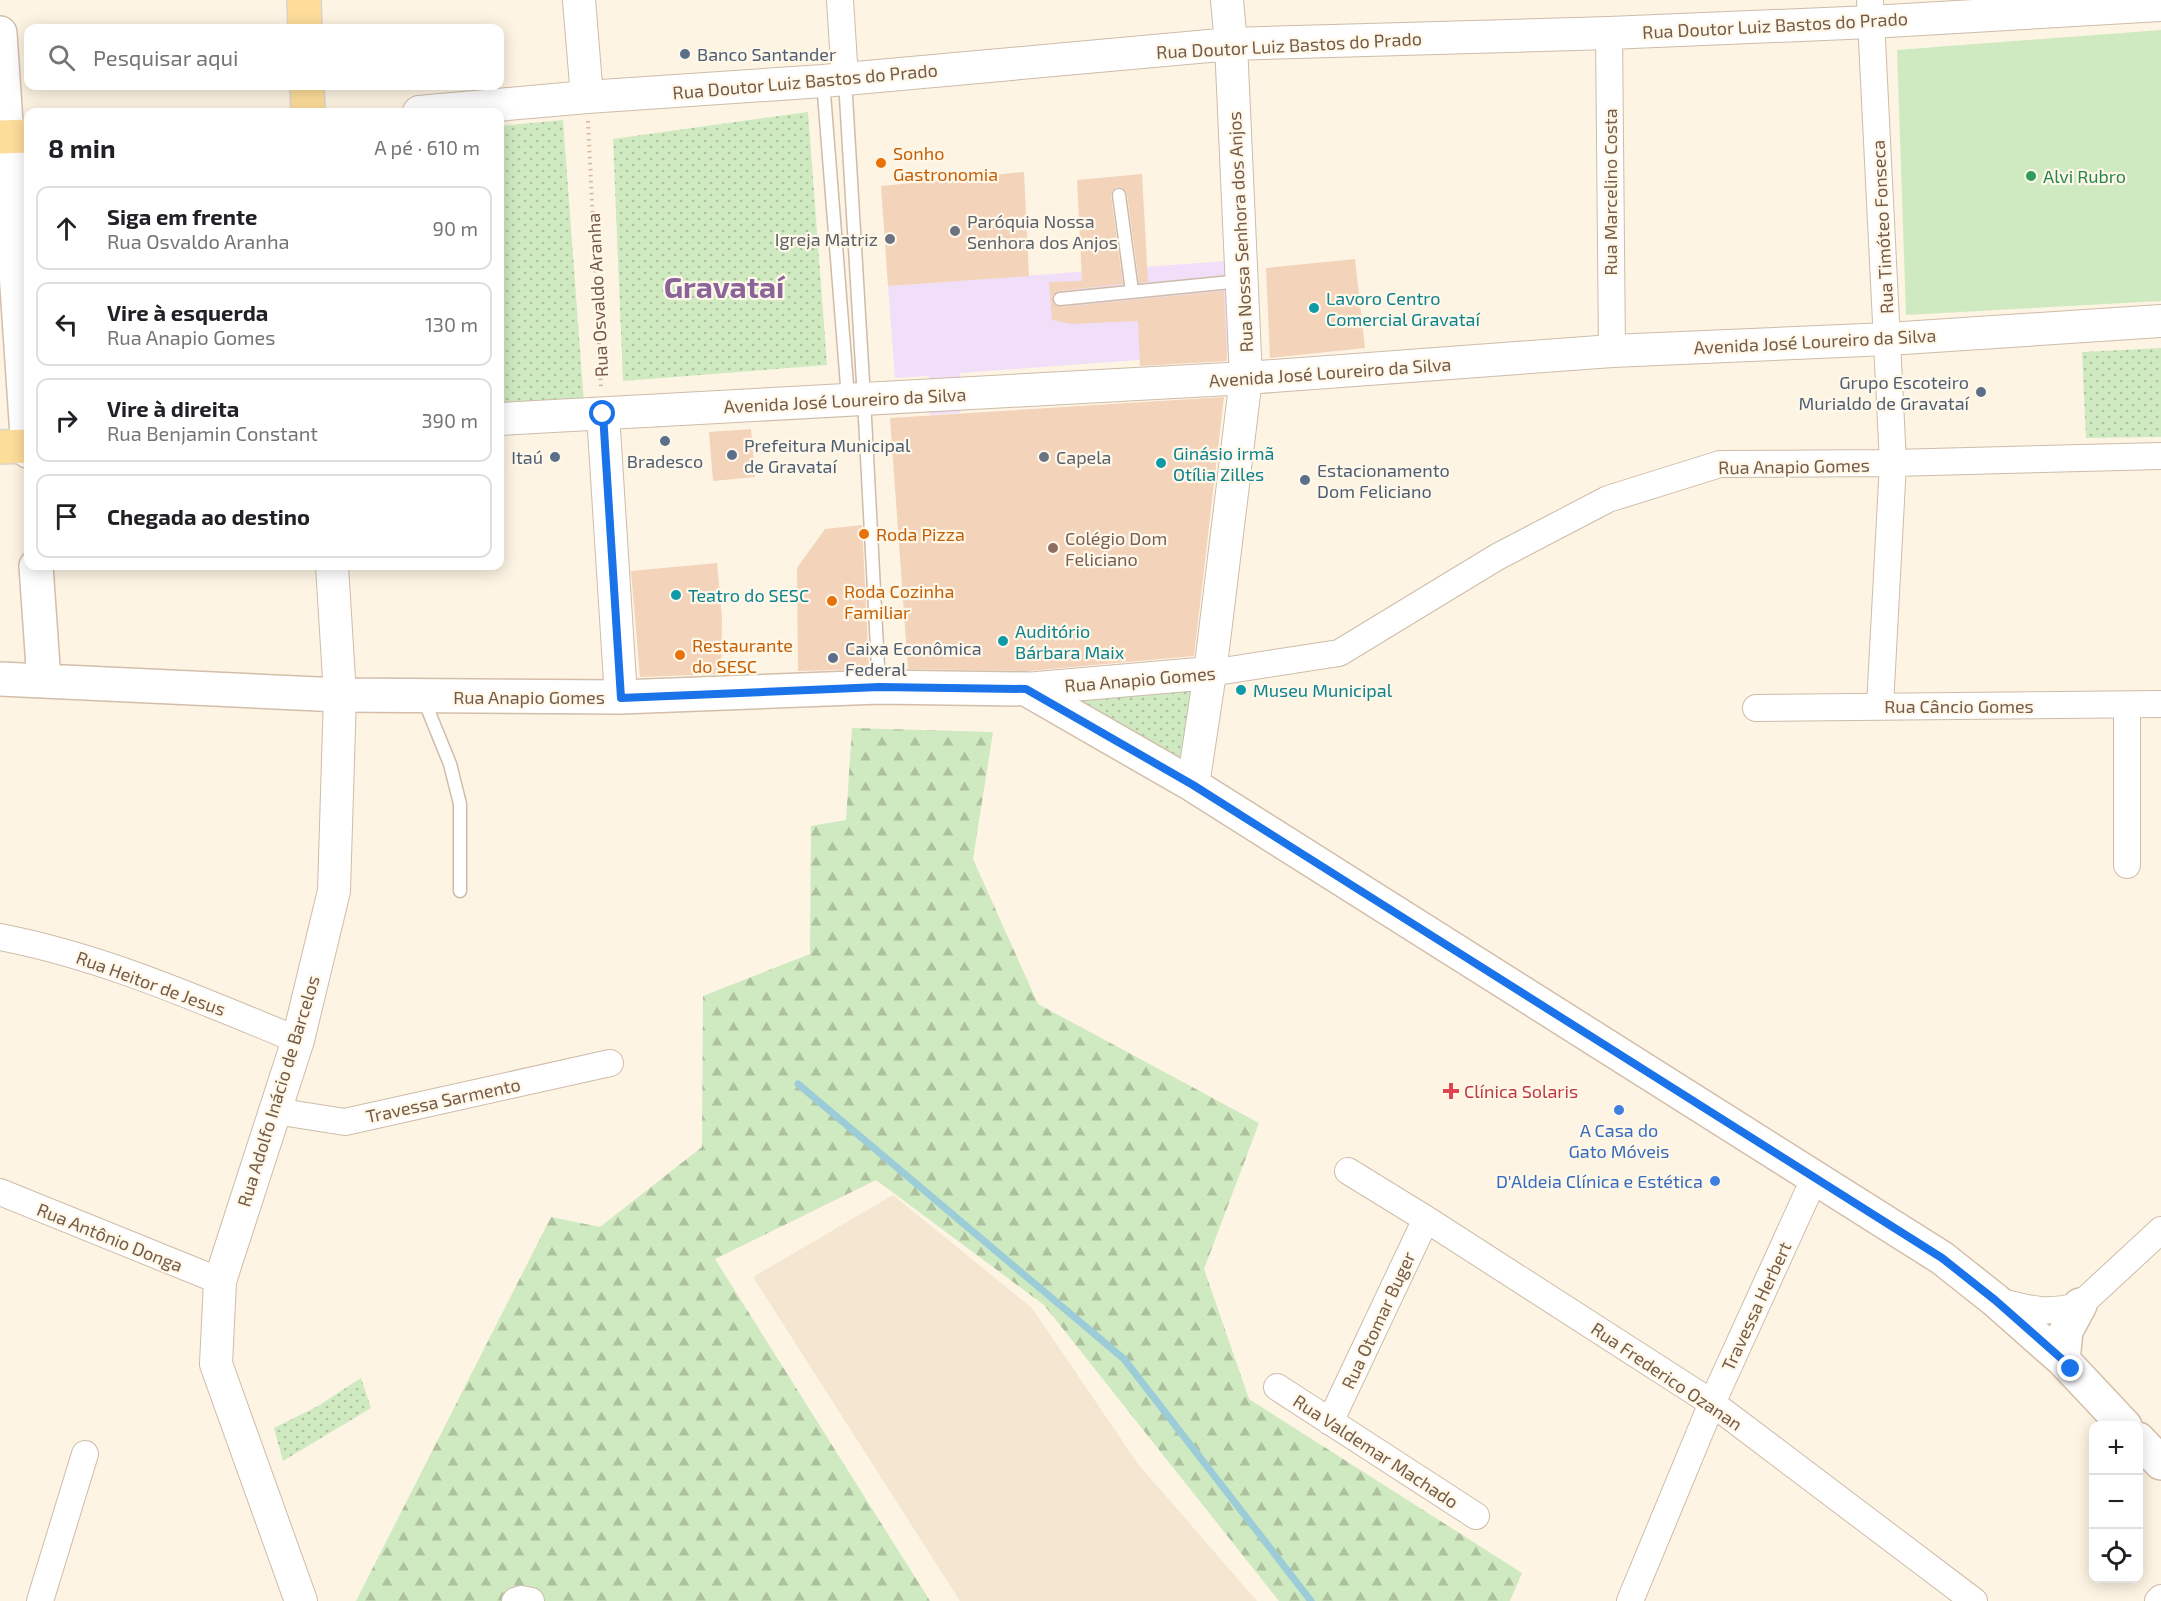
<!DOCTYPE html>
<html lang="pt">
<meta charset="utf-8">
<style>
:root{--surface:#fff;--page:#f2f2f2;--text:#202124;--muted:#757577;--line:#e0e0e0}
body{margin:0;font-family:"Exo 2",sans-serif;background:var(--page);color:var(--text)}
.controls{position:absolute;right:18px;bottom:18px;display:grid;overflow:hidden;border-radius:12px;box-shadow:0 3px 15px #0003}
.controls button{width:54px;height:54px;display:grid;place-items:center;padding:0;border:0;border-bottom:2px solid var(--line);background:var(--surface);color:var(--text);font:30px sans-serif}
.stop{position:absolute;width:18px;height:18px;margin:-14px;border:4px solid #1a73e8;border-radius:50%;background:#fff}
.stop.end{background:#1a73e8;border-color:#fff;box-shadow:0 2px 6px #0008}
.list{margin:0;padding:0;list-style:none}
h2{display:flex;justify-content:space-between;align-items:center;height:78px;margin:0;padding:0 24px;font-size:26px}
h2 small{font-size:20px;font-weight:400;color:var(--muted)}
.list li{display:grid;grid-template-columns:39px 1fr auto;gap:18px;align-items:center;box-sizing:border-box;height:84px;margin:0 12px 12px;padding:0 12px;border:2px solid var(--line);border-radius:12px}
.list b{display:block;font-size:22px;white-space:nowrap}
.list p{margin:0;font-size:20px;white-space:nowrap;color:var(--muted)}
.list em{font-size:20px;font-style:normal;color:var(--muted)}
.icon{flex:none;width:33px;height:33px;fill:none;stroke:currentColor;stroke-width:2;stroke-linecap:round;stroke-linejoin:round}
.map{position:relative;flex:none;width:2161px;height:1601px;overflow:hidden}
.search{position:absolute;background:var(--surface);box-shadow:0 3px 15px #0003;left:24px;top:24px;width:480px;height:66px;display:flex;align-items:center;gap:15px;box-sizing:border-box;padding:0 21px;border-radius:12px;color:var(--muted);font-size:22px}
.panel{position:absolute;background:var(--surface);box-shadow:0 3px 15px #0003;left:24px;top:108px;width:480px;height:462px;border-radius:12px}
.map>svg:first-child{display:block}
</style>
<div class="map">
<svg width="2161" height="1601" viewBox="0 0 2161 1601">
<defs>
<pattern id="forest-firs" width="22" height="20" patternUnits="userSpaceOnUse" patternTransform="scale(1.5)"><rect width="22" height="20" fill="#cfeac1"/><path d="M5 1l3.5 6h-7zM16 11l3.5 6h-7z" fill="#adc19f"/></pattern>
<pattern id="park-dots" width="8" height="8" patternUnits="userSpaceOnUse" patternTransform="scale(1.5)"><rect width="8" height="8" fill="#cfeac1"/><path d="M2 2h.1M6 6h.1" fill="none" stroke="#adc19f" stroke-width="1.8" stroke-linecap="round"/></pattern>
</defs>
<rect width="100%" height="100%" fill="#fdf4e3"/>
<path fill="#f4e6d1" d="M 893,1195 L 1032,1308 L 1138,1464 L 1257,1601 L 960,1601 L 753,1277 Z"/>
<path fill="#f1dff9" d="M 1226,261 L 1233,353 L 960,373 L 960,413 L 930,415 L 929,376 L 895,378 L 888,286 Z"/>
<path fill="url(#forest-firs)" d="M 852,728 L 993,732 L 973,859 L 1038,1004 L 1259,1123 L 1204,1269 L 1249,1399 L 1522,1573 L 1510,1601 L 1279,1601 L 1044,1305 L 876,1180 L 715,1259 L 930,1601 L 356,1601 L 551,1217 L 600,1227 L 702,1147 L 703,996 L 810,954 L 811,826 L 846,820 Z"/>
<path fill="url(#park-dots)" d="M 808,112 L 827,365 L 623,381 L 613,139 Z
M 563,120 L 584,404 L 500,405 L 500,126 Z
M 2161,348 L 2161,437 L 2086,438 L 2082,352 Z
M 1192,684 L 1180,767 L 1056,696 Z
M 361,1378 L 371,1408 L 283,1461 L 274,1428 L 318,1406 Z"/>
<path fill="#cfeac1" d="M 2161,30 L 2161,301 L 1906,315 L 1897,50 Z"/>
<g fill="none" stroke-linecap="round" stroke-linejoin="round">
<path stroke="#9dccd9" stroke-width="7" d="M 798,1084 L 1124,1359 L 1311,1601"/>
</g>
<path fill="#f3d3ba" d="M 1024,172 L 1029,276 L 888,286 L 881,186 Z
M 1142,174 L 1148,282 L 1139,283 L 1127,194 L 1123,188 L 1117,187 L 1112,191 L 1111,196 L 1123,284 L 1059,291 L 1052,296 L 1053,303 L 1061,307 L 1224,291 L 1227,361 L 1140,366 L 1138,321 L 1072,324 L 1052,320 L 1049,282 L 1082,281 L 1077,180 Z
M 1355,259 L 1365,348 L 1270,358 L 1266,268 Z
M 1224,397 L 1194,656 L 1028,671 L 908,669 L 890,418 Z
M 751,429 L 755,477 L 713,481 L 709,432 Z
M 862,525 L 869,669 L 798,671 L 797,568 L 825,529 Z
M 717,563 L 722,618 L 721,674 L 640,677 L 631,571 Z"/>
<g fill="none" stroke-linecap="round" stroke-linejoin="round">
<g stroke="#cebca9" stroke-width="15">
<path id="service" d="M 845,80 L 864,399 L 879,686
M 823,81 L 848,398
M 1119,195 L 1132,291
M 1060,299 L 1241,281
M 424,700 L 450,764 L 460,804 L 460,891"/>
</g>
<g stroke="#cebca9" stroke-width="28">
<path id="minor" d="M 840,0 L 845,79
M 1870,0 L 1893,463 L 1880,706
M 1609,33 L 1612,351
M 1210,673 L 1339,653 L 1497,557 L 1608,499 L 1720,464 L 1893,463 L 2161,456
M 1756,708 L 2161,704
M 2127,865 L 2127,706
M 0,937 C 104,957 200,1000 298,1040
M 275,1111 L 345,1122 L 610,1063
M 1348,1171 L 1426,1219 L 1712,1403 L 1974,1601
M 0,1192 L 220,1281
M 1998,1301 C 2029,1309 2048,1315 2080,1305 L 2161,1230
M 1277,1387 L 1476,1516
M 1330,1422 L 1426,1219
M 40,1601 L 85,1454
M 515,1601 L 521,1599 L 531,1601
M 1630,1601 L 1712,1403 L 1815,1177
M 2158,1601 L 2161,1598"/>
</g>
<g stroke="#cebca9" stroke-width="34">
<path id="tertiary" d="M 579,0 L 587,97
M 419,112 L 587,97 L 823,81 L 1231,44 L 1609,33 L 1871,22 L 2161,5
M 603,414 L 621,697
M 500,419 L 1246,378 L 1612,351 L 1888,339 L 2161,321
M 1026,689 L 1210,673
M 1193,785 L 1210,673 L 1246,378 L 1231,44 L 1227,0
M 301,1601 L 216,1364 L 220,1281 L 298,1040 L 334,891 L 340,695 L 332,566"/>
</g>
<g stroke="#d3bea9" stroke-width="36">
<path id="secondary" d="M 0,33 L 28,451
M 36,566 L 44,681
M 0,679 L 340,695 L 621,697 L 879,687 L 1026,689 L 1193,785 L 1942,1258 L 1995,1300 L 2063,1360 L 2125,1426
M 2063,1360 L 2066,1331 L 2080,1305
M 2138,1439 L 2161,1463"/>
</g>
<g stroke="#dbd4cf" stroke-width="36">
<path id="primary" d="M 304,0 L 305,28
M 307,86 L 308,112
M 0,137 L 28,136
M 0,447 L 28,446"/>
</g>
<path stroke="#d7b79d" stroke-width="4" stroke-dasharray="1.5 4.5" stroke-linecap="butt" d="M 588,121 L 601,389"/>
<use href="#service" stroke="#fff" stroke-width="12"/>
<use href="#minor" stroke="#fff" stroke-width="26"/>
<use href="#tertiary" stroke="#fff" stroke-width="32"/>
<use href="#secondary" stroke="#fff" stroke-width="33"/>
<use href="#primary" stroke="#fddd99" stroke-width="33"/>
</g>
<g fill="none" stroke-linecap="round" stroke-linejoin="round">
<path stroke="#1a73e8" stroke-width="8" d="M 603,414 L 621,698 L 879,687 L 1026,689 L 1193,785 L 1942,1258 L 1995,1300 L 2063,1360 L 2071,1369"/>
</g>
<g fill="#5c6f8a" stroke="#fff8e9" stroke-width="2">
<circle cx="685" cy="54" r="6"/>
<circle cx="1981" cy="392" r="6"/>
<circle cx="665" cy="441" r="6"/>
<circle cx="732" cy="455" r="6"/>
<circle cx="555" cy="457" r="6"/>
<circle cx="1305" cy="480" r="6"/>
<circle cx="833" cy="658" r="6"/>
</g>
<g fill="#e8710a" stroke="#fff8e9" stroke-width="2">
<circle cx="881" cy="163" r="6"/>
<circle cx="864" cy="534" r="6"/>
<circle cx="832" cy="601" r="6"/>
<circle cx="680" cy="655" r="6"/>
</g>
<circle fill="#2e9e5b" stroke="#fff8e9" stroke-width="2" cx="2031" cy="176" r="6"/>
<g fill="#6b7280" stroke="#fff8e9" stroke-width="2">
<circle cx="955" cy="231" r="6"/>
<circle cx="890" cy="239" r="6"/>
<circle cx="1044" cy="457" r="6"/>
</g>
<g fill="#0f9aa8" stroke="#fff8e9" stroke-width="2">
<circle cx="1314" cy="308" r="6"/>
<circle cx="1161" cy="463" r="6"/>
<circle cx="676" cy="595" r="6"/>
<circle cx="1003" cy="641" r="6"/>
<circle cx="1241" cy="690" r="6"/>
</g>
<circle fill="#8d6e63" stroke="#fff8e9" stroke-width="2" cx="1053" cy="548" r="6"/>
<path fill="#e0444e" stroke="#fff8e9" stroke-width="2" d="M1448 1082h6v6h6v6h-6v6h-6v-6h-6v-6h6z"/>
<g fill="#3f7fe0" stroke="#fff8e9" stroke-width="2">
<circle cx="1619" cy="1110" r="6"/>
<circle cx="1715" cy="1181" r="6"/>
</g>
<g text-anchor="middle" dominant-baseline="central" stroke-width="4.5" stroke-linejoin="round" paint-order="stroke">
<g font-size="18" fill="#755b48" stroke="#fff8e9">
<text transform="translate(1775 25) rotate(-3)">Rua Doutor Luiz Bastos do Prado</text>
<text transform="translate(1289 45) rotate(-3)">Rua Doutor Luiz Bastos do Prado</text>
<text transform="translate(805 81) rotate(-5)">Rua Doutor Luiz Bastos do Prado</text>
<text transform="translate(1610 192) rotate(-90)">Rua Marcelino Costa</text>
<text transform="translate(1882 227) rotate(-93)">Rua Timóteo Fonseca</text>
<text transform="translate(1240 232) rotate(-93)">Rua Nossa Senhora dos Anjos</text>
<text transform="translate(597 295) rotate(-93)">Rua Osvaldo Aranha</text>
<text transform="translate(1815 341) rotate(-3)">Avenida José Loureiro da Silva</text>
<text transform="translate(1330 372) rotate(-4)">Avenida José Loureiro da Silva</text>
<text transform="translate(845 400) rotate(-3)">Avenida José Loureiro da Silva</text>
<text transform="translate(1794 466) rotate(-1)">Rua Anapio Gomes</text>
<text transform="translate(1140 679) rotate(-5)">Rua Anapio Gomes</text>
<text x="529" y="697">Rua Anapio Gomes</text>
<text x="1959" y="706">Rua Câncio Gomes</text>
<text transform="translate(151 983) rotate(20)">Rua Heitor de Jesus</text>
<text transform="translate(278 1091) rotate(-73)">Rua Adolfo Inácio de Barcelos</text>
<text transform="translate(443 1100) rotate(-12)">Travessa Sarmento</text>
<text transform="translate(110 1237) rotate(22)">Rua Antônio Donga</text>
<text transform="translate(1756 1306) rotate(-65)">Travessa Herbert</text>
<text transform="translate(1378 1320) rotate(-65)">Rua Otomar Buger</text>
<text transform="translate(1667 1376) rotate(34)">Rua Frederico Ozanan</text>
<text transform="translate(1376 1451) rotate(33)">Rua Valdemar Machado</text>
</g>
<g font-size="18" fill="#4e5e75" stroke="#fff8e9" text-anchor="start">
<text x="697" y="54">Banco Santander</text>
<text x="1969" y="382" text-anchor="end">Grupo Escoteiro<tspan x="1969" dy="21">Murialdo de Gravataí</tspan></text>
<text x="744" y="445">Prefeitura Municipal<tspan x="744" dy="21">de Gravataí</tspan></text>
<text x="543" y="457" text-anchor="end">Itaú</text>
<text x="665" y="461" text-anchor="middle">Bradesco</text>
<text x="1317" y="470">Estacionamento<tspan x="1317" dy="21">Dom Feliciano</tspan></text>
<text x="845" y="648">Caixa Econômica<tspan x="845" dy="21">Federal</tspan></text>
</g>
<g font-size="18" fill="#c56008" stroke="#fff8e9" text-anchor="start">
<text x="893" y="153">Sonho<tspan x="893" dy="21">Gastronomia</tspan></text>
<text x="876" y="534">Roda Pizza</text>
<text x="844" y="591">Roda Cozinha<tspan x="844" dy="21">Familiar</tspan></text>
<text x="692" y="645">Restaurante<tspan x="692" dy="21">do SESC</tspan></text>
</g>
<g font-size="18" fill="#27864d" stroke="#fff8e9" text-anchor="start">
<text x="2043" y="176">Alvi Rubro</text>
</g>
<g font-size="18" fill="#5b616d" stroke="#fff8e9" text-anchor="start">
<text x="967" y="221">Paróquia Nossa<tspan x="967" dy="21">Senhora dos Anjos</tspan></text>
<text x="878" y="239" text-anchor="end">Igreja Matriz</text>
<text x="1056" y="457">Capela</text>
</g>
<g font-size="18" fill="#0d838f" stroke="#fff8e9" text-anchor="start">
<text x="1326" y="298">Lavoro Centro<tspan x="1326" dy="21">Comercial Gravataí</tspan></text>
<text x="1173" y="453">Ginásio irmã<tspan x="1173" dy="21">Otília Zilles</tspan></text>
<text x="688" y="595">Teatro do SESC</text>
<text x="1015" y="631">Auditório<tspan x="1015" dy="21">Bárbara Maix</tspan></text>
<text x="1253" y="690">Museu Municipal</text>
</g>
<g font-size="18" fill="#785e54" stroke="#fff8e9" text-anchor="start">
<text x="1065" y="538">Colégio Dom<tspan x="1065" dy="21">Feliciano</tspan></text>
</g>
<g font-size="18" fill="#be3a42" stroke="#fff8e9" text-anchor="start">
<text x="1464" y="1091">Clínica Solaris</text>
</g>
<g font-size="18" fill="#366cbe" stroke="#fff8e9">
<text x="1619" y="1130">A Casa do<tspan x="1619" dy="21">Gato Móveis</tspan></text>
<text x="1703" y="1181" text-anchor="end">D'Aldeia Clínica e Estética</text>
</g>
<g font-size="30" font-weight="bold" fill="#8a6499" stroke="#fff8e9">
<text x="724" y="286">Gravataí</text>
</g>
</g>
</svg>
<div class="controls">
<button>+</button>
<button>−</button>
<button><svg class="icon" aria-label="locate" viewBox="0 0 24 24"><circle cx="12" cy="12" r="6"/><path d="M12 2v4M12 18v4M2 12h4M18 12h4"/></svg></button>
</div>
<div class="stop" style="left:603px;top:414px"></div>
<div class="stop end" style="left:2071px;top:1369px"></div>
<div class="search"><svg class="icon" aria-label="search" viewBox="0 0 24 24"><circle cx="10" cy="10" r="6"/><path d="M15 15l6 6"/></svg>Pesquisar aqui</div>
<section class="panel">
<h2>8 min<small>A pé · 610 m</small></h2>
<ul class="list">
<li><svg class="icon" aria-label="ahead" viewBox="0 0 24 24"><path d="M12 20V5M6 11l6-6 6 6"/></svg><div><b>Siga em frente</b><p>Rua Osvaldo Aranha</p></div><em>90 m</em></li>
<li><svg class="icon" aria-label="left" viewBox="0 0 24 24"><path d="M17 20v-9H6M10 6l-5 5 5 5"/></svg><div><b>Vire à esquerda</b><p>Rua Anapio Gomes</p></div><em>130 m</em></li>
<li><svg class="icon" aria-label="right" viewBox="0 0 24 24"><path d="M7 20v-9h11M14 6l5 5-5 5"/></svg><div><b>Vire à direita</b><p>Rua Benjamin Constant</p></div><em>390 m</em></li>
<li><svg class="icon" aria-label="arrive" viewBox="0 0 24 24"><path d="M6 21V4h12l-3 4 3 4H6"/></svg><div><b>Chegada ao destino</b></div></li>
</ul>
</section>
</div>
